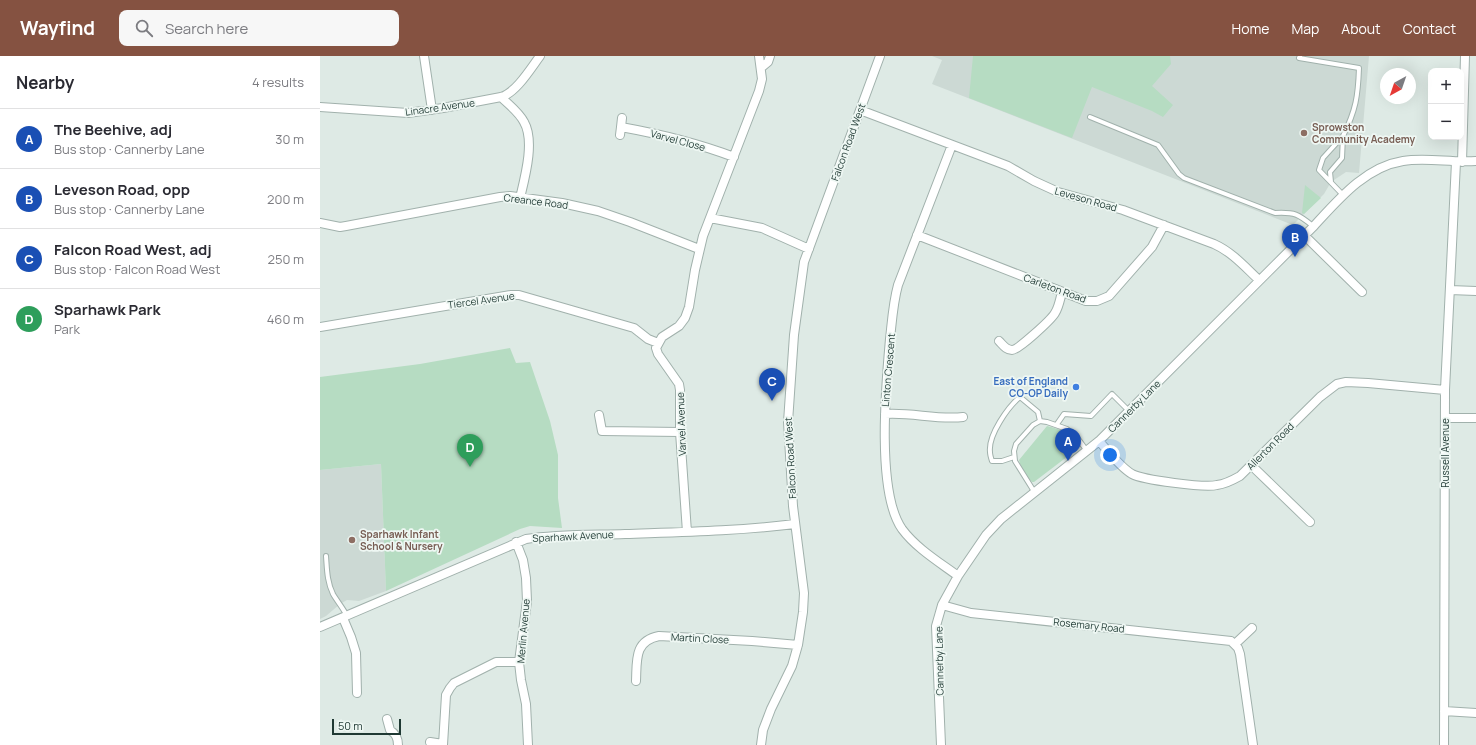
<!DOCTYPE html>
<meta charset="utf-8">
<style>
:root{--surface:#fff;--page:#f7f7f7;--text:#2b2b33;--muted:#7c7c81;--line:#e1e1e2;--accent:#855241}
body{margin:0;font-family:Manrope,sans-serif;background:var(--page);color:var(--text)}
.controls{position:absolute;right:12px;top:12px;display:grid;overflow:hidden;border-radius:8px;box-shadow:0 4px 16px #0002}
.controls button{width:36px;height:36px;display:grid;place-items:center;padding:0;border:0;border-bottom:1px solid var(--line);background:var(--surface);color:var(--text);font:20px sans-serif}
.compass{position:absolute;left:1060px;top:12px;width:36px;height:36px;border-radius:50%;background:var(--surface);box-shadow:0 4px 16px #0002;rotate:220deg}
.scale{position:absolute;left:12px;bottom:10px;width:69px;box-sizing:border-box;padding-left:4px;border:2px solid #1f3933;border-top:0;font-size:11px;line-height:14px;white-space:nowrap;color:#1f3933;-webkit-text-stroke:3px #eef7f3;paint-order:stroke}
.you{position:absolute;left:790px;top:399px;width:14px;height:14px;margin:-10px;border:3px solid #fff;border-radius:50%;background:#1a73e8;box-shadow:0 0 0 6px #1a73e833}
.badge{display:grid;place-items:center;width:26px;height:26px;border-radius:50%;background:var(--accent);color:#fff;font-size:13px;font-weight:700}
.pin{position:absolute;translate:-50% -33px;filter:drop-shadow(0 1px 2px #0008)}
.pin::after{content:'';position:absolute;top:21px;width:14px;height:12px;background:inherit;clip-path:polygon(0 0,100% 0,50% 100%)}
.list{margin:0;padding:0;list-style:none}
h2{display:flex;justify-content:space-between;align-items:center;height:52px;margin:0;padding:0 16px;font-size:17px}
h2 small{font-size:13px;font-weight:400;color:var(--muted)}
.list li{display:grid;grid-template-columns:26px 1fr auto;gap:12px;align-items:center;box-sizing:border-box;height:60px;padding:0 16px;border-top:1px solid var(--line)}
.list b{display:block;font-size:15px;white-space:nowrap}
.list p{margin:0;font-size:13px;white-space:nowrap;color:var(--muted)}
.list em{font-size:13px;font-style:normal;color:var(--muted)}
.icon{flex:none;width:22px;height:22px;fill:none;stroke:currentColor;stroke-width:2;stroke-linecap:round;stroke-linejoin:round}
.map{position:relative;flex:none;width:1156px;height:689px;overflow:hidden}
header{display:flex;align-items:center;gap:24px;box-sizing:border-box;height:56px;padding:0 20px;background:var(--accent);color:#fff}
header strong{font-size:19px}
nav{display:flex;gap:22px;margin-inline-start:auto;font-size:14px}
.search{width:280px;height:36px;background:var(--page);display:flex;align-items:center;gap:10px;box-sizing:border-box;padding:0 14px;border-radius:8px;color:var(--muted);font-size:15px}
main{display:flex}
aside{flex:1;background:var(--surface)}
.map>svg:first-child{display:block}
</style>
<header>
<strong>Wayfind</strong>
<div class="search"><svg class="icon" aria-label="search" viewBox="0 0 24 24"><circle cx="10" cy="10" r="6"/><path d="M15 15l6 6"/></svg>Search here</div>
<nav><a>Home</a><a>Map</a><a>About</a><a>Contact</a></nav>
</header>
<main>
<aside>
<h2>Nearby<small>4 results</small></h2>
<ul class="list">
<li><span class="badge" style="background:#1a4fb4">A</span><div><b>The Beehive, adj</b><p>Bus stop · Cannerby Lane</p></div><em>30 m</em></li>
<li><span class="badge" style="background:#1a4fb4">B</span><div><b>Leveson Road, opp</b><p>Bus stop · Cannerby Lane</p></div><em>200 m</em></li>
<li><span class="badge" style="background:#1a4fb4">C</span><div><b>Falcon Road West, adj</b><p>Bus stop · Falcon Road West</p></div><em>250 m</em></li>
<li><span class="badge" style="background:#2e9e5b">D</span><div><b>Sparhawk Park</b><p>Park</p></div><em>460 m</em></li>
</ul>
</aside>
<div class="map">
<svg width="1156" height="689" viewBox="0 0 1156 689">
<rect width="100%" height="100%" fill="#deeae5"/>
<path fill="#ccd9d4" d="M 612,0 L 1049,0 L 1039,117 L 1026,116 L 1011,126 L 1004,138 L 973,169 L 612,28 L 622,4 Z
M 61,408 L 66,535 L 39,545 L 27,544 L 20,548 L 6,560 L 0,563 L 0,414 Z"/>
<path fill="#b6dcc2" d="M 653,0 L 850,0 L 851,8 L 832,30 L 853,49 L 843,61 L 832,55 L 772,31 L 752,82 L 649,42 Z
M 985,129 L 1001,142 L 984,158 L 982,157 Z
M 190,292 L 196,307 L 210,306 L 230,365 L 238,399 L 238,442 L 242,472 L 210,470 L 200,473 L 66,535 L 61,408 L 0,414 L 0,321 L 100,308 Z
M 727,370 C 738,373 762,379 756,394 L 714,426 L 712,426 C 706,420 701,413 699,404 Z"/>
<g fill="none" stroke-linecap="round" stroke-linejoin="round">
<g stroke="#a1b1ac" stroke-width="6">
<path id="lane" d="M 980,0 L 979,2 L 1039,12 C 1038,40 1036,54 1023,80
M 770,61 L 838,89 L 859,118 L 864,122 L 955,157 C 975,156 978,158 993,170
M 1011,126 L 1010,116 L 1022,102 L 1023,80 L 1003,102 L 999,114 L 1023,139
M 737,368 L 744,358 L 771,360 L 792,338 L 809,355
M 694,401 L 682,405 L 672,405 C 671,402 670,399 670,396 C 668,379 688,351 700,341 L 718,356 L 720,365
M 715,437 L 695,405 L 694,395 L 696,388 L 713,369 L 720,365 L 727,366 L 747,373 L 756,380 L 767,395
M 6,500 C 7,513 7,526 13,538 C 17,545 23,552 27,560"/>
</g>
<g stroke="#a1b1ac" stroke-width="10">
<path id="street" d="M 104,0 L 112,54
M 442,11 L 448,6 L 450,0
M 181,41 C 189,49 199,56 204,66 C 215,85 205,121 200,142
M 0,51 L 88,57 L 123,52 L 181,41 C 196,37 211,12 220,0
M 540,54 L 688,110 L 714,125 L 738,136 L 803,154 L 894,188 C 912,196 925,211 939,224
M 301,71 L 302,62
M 300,79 L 301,71 C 340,78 377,87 414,101
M 632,89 L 578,229 C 573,247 572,265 570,283 C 566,328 556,436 582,473 C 596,492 619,506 638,520
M 1142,106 L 1145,0
M 390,162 L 442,172 L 489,193
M 0,167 L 20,171 L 26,170 L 180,141 L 190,140 L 242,147 L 278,155 L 310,166 L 379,193
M 597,179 L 766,245 L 777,245 L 789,240 L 832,191 L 844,169
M 985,180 L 1042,236
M 1130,234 L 1156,235
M 0,271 L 191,239 L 199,239 L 314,272 L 328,283 L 338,287
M 679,285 C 683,289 686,294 692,294 C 698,294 731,264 735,257 C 739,251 740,243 742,236
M 565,358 C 591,356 617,364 643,361
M 279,359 L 282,375 L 360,376
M 1125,362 L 1156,362
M 779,385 C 788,395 800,411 812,418 C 823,424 885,432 897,429 C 906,428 913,424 920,420 L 1000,341 L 1017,328 L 1026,326 L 1048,327 L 1125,334
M 931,409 L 990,466
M 367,476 L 360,376 L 360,334 L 359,328 L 338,298 L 336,292 L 342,281 L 359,270 L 365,262 L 369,251 L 375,214 L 383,180 L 439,35 L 442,23 L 439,0
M 196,486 L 203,504 L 206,522 L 207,545 L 199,606 L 201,624 L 206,648 L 208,689
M 622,549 L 651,557 L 911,585 L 918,592 L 920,598 L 933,689
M 23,562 L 31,581 L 36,597 L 37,637
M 0,571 L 206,483 C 238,478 272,479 305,478 C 362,476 418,475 475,468
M 915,588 L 932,572
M 316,625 C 317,604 314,585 339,580 L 432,585 L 478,589
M 1124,655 L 1156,657
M 67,663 L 70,674 C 76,678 78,682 78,689
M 110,686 L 123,688
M 123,689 L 126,639 L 130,632 L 134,627 L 176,606 L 199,606
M 441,689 L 443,674 L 451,653 L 472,610 L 478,589 L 483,556 L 484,537 L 473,450 L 468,366 L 474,279 L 484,206 L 560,0
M 621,689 L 616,570 L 622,549 L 638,520 L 666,479 L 681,463 L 779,385 L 993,171 C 1018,144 1045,111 1083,105 C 1106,101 1132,107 1156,105
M 1124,689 L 1125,334 L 1136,106"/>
</g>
<use href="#lane" stroke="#fff" stroke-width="4"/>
<use href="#street" stroke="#fff" stroke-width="8"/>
</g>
<g fill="#8d6e63" stroke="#eef7f3" stroke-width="1.5">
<circle cx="984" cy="77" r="4"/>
<circle cx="32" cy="484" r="4"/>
</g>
<circle fill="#3f7fe0" stroke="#eef7f3" stroke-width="1.5" cx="756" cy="331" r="4"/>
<g text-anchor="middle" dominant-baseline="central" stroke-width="3.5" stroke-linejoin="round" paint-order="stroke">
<g font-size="10" fill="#1f3933" stroke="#eef7f3">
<text transform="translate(120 51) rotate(-8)">Linacre Avenue</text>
<text transform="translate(358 84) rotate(15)">Varvel Close</text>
<text transform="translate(528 86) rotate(-70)">Falcon Road West</text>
<text transform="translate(766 143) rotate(16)">Leveson Road</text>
<text transform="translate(216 145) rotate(7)">Creance Road</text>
<text transform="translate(735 232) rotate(20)">Carleton Road</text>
<text transform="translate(161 244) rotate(-8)">Tiercel Avenue</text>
<text transform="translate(568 314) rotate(-85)">Linton Crescent</text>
<text transform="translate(814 350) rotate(-45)">Cannerby Lane</text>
<text transform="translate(361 368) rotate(-92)">Varvel Avenue</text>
<text transform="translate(950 390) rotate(-45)">Allerton Road</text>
<text transform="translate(1125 397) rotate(-90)">Russell Avenue</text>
<text transform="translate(470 402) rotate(-93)">Falcon Road West</text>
<text transform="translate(253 480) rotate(-3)">Sparhawk Avenue</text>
<text transform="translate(769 569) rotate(6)">Rosemary Road</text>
<text transform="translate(203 575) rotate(-85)">Merlin Avenue</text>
<text transform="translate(380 582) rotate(3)">Martin Close</text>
<text transform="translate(619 605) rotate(-91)">Cannerby Lane</text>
</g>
<g font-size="10" font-weight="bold" fill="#785e54" stroke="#eef7f3" text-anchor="start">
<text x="992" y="71">Sprowston<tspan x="992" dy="12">Community Academy</tspan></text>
<text x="40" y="478">Sparhawk Infant<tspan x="40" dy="12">School &amp; Nursery</tspan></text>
</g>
<g font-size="10" font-weight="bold" fill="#366cbe" stroke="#eef7f3" text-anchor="end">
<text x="748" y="325">East of England<tspan x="748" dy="12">CO-OP Daily</tspan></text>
</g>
</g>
</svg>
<div class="controls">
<button>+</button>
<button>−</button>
</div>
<svg class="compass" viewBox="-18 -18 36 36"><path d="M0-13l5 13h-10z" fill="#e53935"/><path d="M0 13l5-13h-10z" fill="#7c7c81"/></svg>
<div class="scale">50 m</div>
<div class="you"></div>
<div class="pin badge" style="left:748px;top:405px;background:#1a4fb4">A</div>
<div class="pin badge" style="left:975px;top:201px;background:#1a4fb4">B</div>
<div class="pin badge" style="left:452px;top:345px;background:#1a4fb4">C</div>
<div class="pin badge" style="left:150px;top:411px;background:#2e9e5b">D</div>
</div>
</main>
